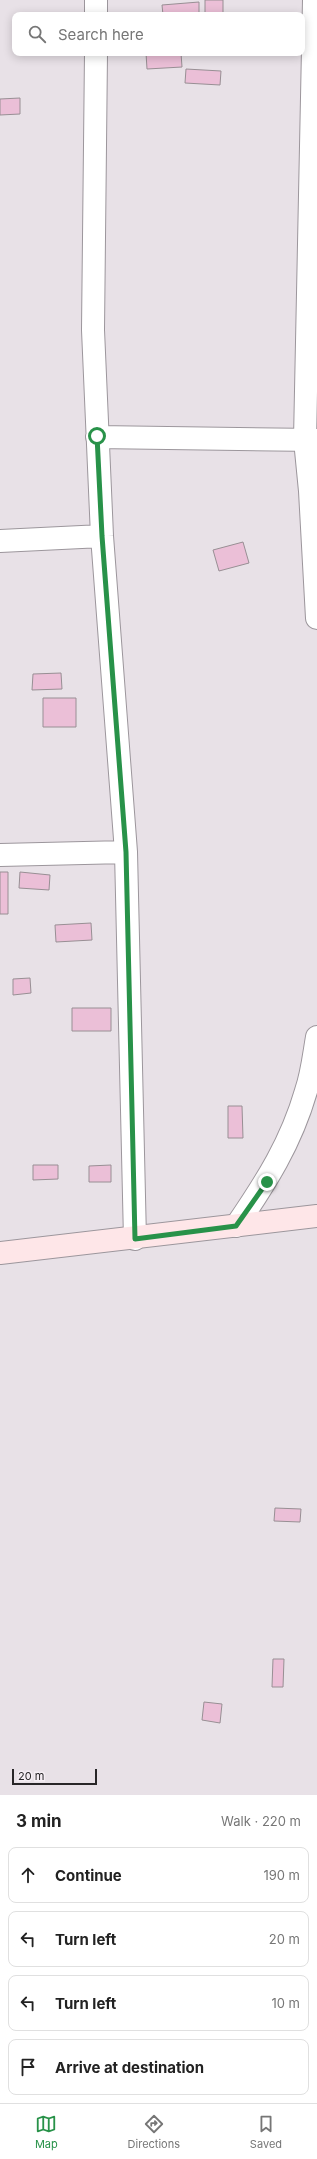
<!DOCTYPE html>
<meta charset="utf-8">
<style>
:root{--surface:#fff;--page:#f2f2f2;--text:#222;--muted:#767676;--line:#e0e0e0;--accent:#289249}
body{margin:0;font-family:Inter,sans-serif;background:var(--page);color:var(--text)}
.scale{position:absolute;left:12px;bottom:10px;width:85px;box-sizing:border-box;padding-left:4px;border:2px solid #282628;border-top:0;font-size:11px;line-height:14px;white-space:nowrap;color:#282628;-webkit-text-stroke:3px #f5eef4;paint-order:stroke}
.stop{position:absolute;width:12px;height:12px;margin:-9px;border:3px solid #289249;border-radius:50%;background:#fff}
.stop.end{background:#289249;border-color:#fff;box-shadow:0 1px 4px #0008}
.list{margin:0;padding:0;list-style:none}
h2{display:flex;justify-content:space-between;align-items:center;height:52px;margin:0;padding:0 16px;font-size:17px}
h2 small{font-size:13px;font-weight:400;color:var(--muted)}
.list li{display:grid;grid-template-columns:26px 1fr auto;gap:12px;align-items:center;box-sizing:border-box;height:56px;margin:0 8px 8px;padding:0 8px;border:1px solid var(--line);border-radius:8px}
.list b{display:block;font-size:15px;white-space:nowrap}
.list em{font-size:13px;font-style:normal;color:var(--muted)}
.icon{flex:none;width:22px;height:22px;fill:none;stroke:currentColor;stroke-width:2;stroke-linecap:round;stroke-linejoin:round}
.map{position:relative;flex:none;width:317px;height:1795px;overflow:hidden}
.search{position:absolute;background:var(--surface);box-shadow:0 2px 10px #0003;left:12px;right:12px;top:12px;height:44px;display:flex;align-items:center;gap:10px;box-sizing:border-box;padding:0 14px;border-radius:8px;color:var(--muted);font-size:15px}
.sheet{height:308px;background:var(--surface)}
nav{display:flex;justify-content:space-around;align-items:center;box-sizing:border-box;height:56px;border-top:1px solid var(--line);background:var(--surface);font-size:11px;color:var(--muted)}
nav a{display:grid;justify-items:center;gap:2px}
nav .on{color:var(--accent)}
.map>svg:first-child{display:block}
</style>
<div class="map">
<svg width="317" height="1795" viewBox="0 0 317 1795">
<rect width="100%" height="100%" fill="#e8e1e7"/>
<path fill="#ebbfd7" stroke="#988f94" d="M 205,0 L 223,0 L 223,15 L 205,15 Z
M 199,2 L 199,15 L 163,15 L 162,5 Z
M 146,53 L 181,53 L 182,67 L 147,69 Z
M 186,69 L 221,71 L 220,85 L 185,83 Z
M 20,98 L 20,114 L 0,115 L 0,99 Z
M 243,542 L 249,563 L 219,571 L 213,550 Z
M 61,673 L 62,689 L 32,690 L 33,674 Z
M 43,698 L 76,698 L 76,727 L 43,727 Z
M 0,872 L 8,872 L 8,914 L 0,914 Z
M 20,872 L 50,875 L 49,890 L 19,888 Z
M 91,923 L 92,940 L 56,942 L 55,925 Z
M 30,978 L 31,993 L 13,995 L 13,979 Z
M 72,1008 L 111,1008 L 111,1031 L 72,1031 Z
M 228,1106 L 242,1106 L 243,1138 L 228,1138 Z
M 33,1165 L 58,1165 L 58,1179 L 33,1180 Z
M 111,1165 L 111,1182 L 89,1182 L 89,1166 Z
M 275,1508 L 301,1509 L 300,1522 L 274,1521 Z
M 273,1659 L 284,1659 L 283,1687 L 272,1687 Z
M 204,1702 L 222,1704 L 220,1723 L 202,1720 Z"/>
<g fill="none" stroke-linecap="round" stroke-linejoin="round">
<g stroke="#9c969c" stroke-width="24">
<path id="street" d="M 314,0 L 305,440 L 310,491 L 317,618
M 96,15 L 96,0
M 96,53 L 93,330 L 102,536 L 126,852 L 135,1239
M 97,437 L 317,440
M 0,541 L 102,536
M 0,855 L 126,852
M 236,1226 C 266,1182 291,1143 306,1091 C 312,1074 314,1054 317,1037"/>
</g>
<g stroke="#9c969c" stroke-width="24">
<path id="secondary" d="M 0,1253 L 317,1216"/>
</g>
<use href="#street" stroke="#fff" stroke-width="22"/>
<use href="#secondary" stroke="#fee6e8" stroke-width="22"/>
</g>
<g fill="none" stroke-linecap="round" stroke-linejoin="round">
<path stroke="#289249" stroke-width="5" d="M 97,436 L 102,536 L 126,852 L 135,1239 L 236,1226 L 267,1182"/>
</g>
</svg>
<div class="scale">20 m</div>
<div class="stop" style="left:97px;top:436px"></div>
<div class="stop end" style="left:267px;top:1182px"></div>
<div class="search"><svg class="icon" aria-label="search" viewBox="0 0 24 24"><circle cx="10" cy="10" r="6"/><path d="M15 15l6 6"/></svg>Search here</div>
</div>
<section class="sheet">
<h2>3 min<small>Walk · 220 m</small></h2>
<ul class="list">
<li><svg class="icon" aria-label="ahead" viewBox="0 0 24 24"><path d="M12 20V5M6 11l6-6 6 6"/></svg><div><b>Continue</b></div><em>190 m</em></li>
<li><svg class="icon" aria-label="left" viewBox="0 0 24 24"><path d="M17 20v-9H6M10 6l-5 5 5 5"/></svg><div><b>Turn left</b></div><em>20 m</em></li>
<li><svg class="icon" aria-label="left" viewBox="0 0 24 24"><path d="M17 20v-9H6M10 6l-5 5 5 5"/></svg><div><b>Turn left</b></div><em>10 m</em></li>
<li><svg class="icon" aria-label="arrive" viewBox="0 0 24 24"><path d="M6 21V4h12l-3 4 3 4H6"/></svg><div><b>Arrive at destination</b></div></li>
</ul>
</section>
<nav>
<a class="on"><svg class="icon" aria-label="map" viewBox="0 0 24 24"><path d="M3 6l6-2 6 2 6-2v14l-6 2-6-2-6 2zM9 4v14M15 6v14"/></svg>Map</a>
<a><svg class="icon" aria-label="directions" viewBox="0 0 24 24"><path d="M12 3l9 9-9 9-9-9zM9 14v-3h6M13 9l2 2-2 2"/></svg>Directions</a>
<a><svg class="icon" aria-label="saved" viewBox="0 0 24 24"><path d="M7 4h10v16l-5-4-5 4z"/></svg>Saved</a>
</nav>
